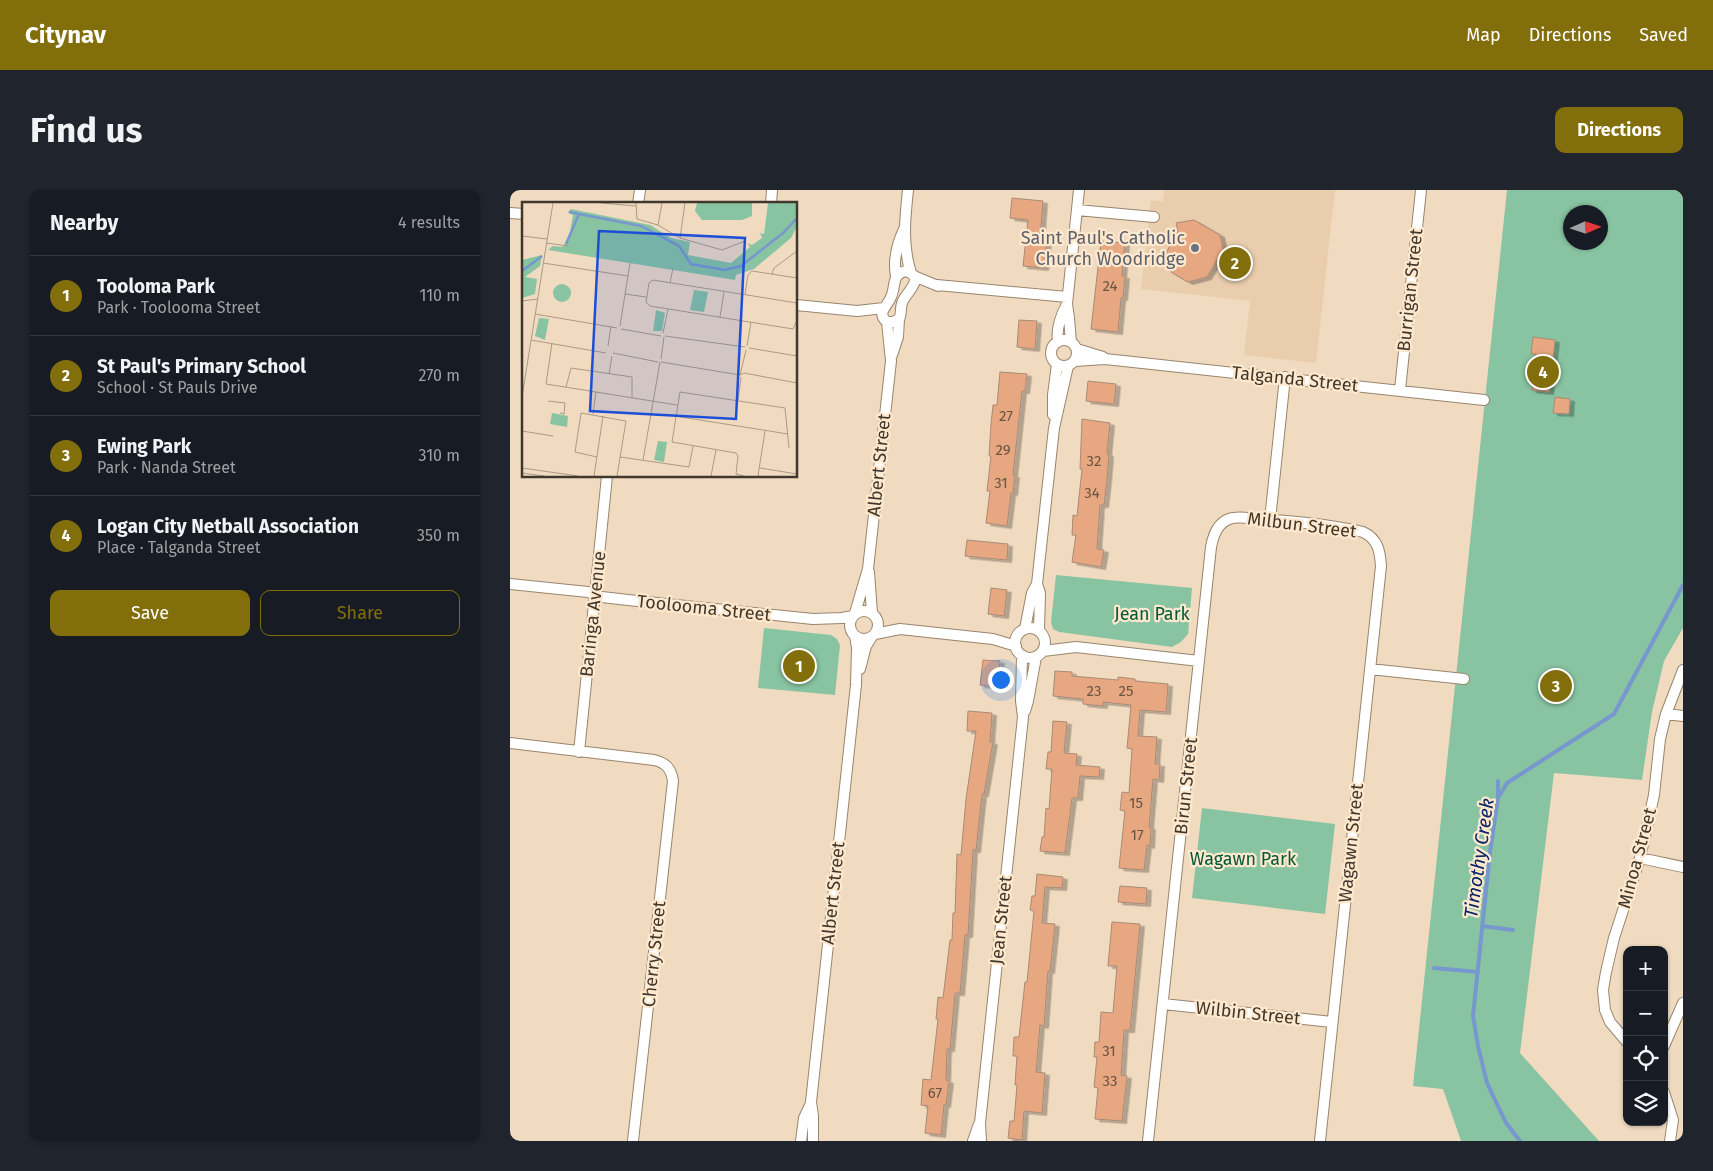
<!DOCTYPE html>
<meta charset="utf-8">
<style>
:root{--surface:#171b24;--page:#20242c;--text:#f1f3f6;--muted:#9ea1a6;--line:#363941;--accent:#836e0c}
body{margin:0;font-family:"Fira Sans",sans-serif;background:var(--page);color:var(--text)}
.controls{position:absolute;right:15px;bottom:15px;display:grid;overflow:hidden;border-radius:10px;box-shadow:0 1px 4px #0004}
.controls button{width:45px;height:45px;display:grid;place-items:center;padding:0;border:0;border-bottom:1px solid var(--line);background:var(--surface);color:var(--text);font:25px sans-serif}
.compass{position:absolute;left:1053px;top:15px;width:45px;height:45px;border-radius:50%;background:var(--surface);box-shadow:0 1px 4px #0004;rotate:87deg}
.you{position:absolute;left:490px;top:489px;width:18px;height:18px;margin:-12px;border:4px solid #fff;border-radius:50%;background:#1a73e8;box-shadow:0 0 0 8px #1a73e833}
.badge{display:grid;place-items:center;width:32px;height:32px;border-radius:50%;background:var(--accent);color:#fff;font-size:16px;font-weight:700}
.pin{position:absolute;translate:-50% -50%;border:2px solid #fff;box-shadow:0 1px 5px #0006}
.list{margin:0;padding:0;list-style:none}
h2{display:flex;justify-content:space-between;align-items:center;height:65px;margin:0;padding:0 20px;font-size:21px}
h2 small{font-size:16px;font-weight:400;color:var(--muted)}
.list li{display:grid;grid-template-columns:32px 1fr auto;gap:15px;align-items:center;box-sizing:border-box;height:80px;padding:0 20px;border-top:1px solid var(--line)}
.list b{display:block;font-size:19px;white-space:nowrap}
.list p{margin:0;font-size:16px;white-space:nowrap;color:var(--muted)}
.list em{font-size:16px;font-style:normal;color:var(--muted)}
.actions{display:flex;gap:10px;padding:15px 20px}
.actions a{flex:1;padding:11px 0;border:1px solid var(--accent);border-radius:10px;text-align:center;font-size:18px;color:var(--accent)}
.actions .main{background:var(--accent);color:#fff}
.icon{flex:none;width:28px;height:28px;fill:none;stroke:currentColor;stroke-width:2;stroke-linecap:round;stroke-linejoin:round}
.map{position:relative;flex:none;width:1173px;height:951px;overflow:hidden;border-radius:10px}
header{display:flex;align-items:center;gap:30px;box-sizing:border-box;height:70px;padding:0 25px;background:var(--accent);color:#fff}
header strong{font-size:24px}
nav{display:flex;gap:28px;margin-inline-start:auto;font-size:18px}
.intro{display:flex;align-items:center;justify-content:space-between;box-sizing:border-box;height:120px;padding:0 30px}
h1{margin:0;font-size:35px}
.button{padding:12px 22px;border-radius:10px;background:var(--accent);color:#fff;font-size:18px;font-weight:700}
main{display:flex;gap:30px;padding:0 30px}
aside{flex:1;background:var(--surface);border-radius:10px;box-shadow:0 1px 4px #0004}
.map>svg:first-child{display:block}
</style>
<header>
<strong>Citynav</strong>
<nav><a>Map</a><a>Directions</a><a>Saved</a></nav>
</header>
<div class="intro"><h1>Find us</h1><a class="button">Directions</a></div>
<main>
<aside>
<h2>Nearby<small>4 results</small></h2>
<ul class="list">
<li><span class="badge">1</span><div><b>Tooloma Park</b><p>Park · Toolooma Street</p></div><em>110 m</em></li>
<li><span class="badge">2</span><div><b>St Paul's Primary School</b><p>School · St Pauls Drive</p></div><em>270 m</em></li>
<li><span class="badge">3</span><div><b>Ewing Park</b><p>Park · Nanda Street</p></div><em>310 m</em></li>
<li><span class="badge">4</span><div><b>Logan City Netball Association</b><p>Place · Talganda Street</p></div><em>350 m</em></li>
</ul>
<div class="actions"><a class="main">Save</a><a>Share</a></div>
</aside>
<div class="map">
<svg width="1173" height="951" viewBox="0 0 1173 951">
<defs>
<filter id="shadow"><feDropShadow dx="4.5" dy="2.5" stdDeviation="0" flood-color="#0004"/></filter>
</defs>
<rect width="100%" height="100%" fill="#f1dbc0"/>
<path fill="#e9cdad" d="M 654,0 L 825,0 L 806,173 L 734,165 L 740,111 L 631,99 L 641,10 L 653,12 Z"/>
<path fill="#88c4a1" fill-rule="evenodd" d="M 997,0 L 1173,0 L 1173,438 L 1154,471 L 1142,522 L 1132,590 L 1044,583 L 1010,863 L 1089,951 L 951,951 L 933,899 L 903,896 ZM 1060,22 L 1090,22 L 1090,52 L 1060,52 Z
M 546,385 L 682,398 L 678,444 L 671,452 L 662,457 L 549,442 L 543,439 L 541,432 Z
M 254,438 L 321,445 L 327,449 L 330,455 L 325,505 L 248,498 Z
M 692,618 L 825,634 L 815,724 L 682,708 Z"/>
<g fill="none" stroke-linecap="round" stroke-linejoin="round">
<path stroke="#7897cf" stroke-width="4" d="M 988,606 L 988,591
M 972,736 L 1003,740
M 924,778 L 968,782
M 1010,951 L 996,933 L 977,893 L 968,856 L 963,826 L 980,662 L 988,608 L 997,593 L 1104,524 L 1173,395"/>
</g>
<path fill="#e7a881" stroke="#a78a78" filter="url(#shadow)" d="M 502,8 L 533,11 L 530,49 L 537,49 L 534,78 L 513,76 L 518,30 L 500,28 Z
M 684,30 L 710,45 L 715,68 L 707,70 L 697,87 L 678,92 L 661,82 L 656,63 L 668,41 L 666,33 Z
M 591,51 L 615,53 L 612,86 L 615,86 L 613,108 L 611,108 L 608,142 L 581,139 Z
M 509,130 L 527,131 L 525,159 L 507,157 Z
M 1023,147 L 1045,150 L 1039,202 L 1022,200 L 1026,164 L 1021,164 Z
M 490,182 L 517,184 L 515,201 L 512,201 L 503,285 L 505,285 L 503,303 L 501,303 L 497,336 L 476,333 L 480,301 L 477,301 L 481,266 L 479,266 L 481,234 L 483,215 L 487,215 Z
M 578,191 L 606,194 L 604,214 L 576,211 Z
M 1045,207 L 1060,209 L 1059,224 L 1043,223 Z
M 572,229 L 600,233 L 597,264 L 599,264 L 597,289 L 594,315 L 590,315 L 587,359 L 594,360 L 591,377 L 562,372 L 566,345 L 562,345 L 563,325 L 567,326 L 572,279 L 570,279 Z
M 457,350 L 498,354 L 497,370 L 455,366 Z
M 481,398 L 497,400 L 494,426 L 478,424 Z
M 473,470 L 490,471 L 488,497 L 470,495 Z
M 545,481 L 562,482 L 562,486 L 608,490 L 608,487 L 625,489 L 625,491 L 658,494 L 656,522 L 630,520 L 628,546 L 647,547 L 645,574 L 650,574 L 649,590 L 643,589 L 639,637 L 641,637 L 640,656 L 637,655 L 634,680 L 609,678 L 615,621 L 610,620 L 612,602 L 619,603 L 622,559 L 617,558 L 621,515 L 593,512 L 593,516 L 573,514 L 573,509 L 543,506 Z
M 458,521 L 482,523 L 480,552 L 483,552 L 474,604 L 472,604 L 466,660 L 463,660 L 458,745 L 455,745 L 450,803 L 445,803 L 440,859 L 437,859 L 436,890 L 439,891 L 436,915 L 434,915 L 431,945 L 415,943 L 418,916 L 411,915 L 413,889 L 421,890 L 428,829 L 426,829 L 428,807 L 433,808 L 440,750 L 442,750 L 443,723 L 445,723 L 447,664 L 451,665 L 456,609 L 466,541 L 457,541 Z
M 543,531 L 557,532 L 554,563 L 567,564 L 566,575 L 590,577 L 589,587 L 570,586 L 568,608 L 562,608 L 555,663 L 530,661 L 532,647 L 534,647 L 536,618 L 539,619 L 542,579 L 536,579 L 538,562 L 541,562 Z
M 527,684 L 553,687 L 552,698 L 535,697 L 532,733 L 545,734 L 540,781 L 538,781 L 534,836 L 530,835 L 526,882 L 535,883 L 532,923 L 514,921 L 512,950 L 498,948 L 500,931 L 504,931 L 507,895 L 505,895 L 507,866 L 503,866 L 504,847 L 509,847 L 515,792 L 517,792 L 524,721 L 520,720 L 522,706 L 525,706 Z
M 610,696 L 637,698 L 636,714 L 608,712 Z
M 602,732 L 630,734 L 620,840 L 614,840 L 611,885 L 617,886 L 612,931 L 585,929 L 588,898 L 584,897 L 587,867 L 584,867 L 585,852 L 589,852 L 591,822 L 603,823 L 607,776 L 598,776 Z"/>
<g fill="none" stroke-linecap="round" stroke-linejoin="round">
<g stroke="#99856c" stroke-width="12">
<path id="minor" d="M 398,0 C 395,28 392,55 401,83
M 128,14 L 130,0
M 261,14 L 262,0
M 567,20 L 644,27
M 0,23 L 14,24
M 396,81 C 417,88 395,103 392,113 C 390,119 392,124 389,129 L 383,132 L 377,132 C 366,123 377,117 381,107 C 386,97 381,84 396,81 Z
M 386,86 C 383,70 387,54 394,39
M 404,86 L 428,96
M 427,95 L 557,107
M 286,115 L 347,121 L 374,118
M541 163a13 13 0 1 1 26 0a13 13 0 1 1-26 0Z
M 548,152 C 546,139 551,125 557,114
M 561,152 L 559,128 L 557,114 L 569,0
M 567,159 L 593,167
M 382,165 L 388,147 L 389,129
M 565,171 L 595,169 L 974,210
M 890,200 L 911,0
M 543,225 L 543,205 L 547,174
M 760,330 L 775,187
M 359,382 L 362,423
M 0,394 L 78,402 L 92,407 L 118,410 L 303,429 L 332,428 L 343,426
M 527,394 L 530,403 L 529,441
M340 435a14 14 0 1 1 28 0a14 14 0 1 1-28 0Z
M 345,423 L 358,379 L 381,171 L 377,132
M505 453a15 15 0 1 1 30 0a15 15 0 1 1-30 0Z
M 515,439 L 522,403 L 527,394 L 544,238 L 558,176
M 365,444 L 390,439 L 483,449 L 506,456
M 533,461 L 566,457 L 689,471
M 350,479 L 356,456 L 361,448
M 860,479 L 954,489
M 515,521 L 518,511 L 526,467
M 1156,524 L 1173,526
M 0,553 L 144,570 C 156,573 161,578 163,591 L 123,951
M 69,562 L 97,286
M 1130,668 L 1173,677
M 653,814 L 822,832
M 1117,852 L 1100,832 L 1095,820 L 1093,800 L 1096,782 L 1104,748 L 1130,668 L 1144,605 L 1150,549 L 1156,524 L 1173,480
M 1154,856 L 1173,813
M 1154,902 L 1163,930 L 1160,951
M 291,951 L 294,928 L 301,913
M 303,951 L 303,926 L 301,912 L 346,495 L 347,458 L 345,446
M 463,951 L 469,934
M 471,951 L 470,933 L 513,527 L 511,511 L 512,465
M 638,951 L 701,357 C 703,346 708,333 719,329 C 727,326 737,328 746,329 C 781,331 818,334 853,342 C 868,349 870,361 871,376 L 810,951"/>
</g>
<use href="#minor" stroke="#fff" stroke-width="10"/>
</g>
<circle fill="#6b7280" stroke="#ffe8cd" stroke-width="2" cx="685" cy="58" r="5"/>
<g text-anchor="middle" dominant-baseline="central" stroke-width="4.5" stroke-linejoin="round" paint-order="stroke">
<g font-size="15" fill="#6a5442">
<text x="600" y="96">24</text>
<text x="496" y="226">27</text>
<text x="493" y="260">29</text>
<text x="584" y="271">32</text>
<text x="491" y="293">31</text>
<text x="582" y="303">34</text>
<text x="584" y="501">23</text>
<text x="616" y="501">25</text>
<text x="626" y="613">15</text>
<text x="627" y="645">17</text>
<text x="599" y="861">31</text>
<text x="600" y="891">33</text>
<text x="425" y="903">67</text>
</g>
<g font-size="18" fill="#5b616d" stroke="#ffe8cd" text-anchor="end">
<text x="675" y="48">Saint Paul's Catholic<tspan x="675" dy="21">Church Woodridge</tspan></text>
</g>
<g font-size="18" fill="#41382d" stroke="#ffe8cd">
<text transform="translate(900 100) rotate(-84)">Burrigan Street</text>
<text transform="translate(785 189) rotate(6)">Talganda Street</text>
<text transform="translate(369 275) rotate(-84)">Albert Street</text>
<text transform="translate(792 335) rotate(7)">Milbun Street</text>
<text transform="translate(194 418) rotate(6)">Toolooma Street</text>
<text transform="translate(83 424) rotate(-84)">Baringa Avenue</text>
<text transform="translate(676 596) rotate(-84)">Birun Street</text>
<text transform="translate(841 653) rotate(-84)">Wagawn Street</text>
<text transform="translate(1127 668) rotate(-75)">Minoa Street</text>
<text transform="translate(323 703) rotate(-84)">Albert Street</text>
<text transform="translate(491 730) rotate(-84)">Jean Street</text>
<text transform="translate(144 764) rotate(-84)">Cherry Street</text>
<text transform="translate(738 823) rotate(6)">Wilbin Street</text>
</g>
<g font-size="18" fill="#015a36" stroke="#ffe8cd">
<text x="642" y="424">Jean Park</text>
<text x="733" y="669">Wagawn Park</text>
</g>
<g font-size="19" font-style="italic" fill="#052566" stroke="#ffe8cd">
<text transform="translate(969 668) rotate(-82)">Timothy Creek</text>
</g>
</g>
<g transform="translate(12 12)">
<rect width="275" height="275" fill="#f1dbc0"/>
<path d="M 175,1 L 230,1 L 230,14 L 220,18 L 180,18 L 173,9 ZM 246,1 L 275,1 L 275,24 L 269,36 L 232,67 L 214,73 L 213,78 L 26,48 L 31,44 L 40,45 L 47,36 L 51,13 L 46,10 L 49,7 L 128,23 L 149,36 L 168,40 L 166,53 L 209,61 L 228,45 L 225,41 L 230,43 L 240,36 L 238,31 L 242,32 ZM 20,53 L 18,64 L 3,75 L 15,77 L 13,92 L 0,96 L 0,58 ZM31 91a9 9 0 1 1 18 0a9 9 0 1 1-18 0ZM 172,88 L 186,90 L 182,110 L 168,108 ZM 134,108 L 143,111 L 140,129 L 131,129 ZM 17,116 L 27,117 L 23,138 L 13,134 ZM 30,211 L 46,214 L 45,225 L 28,222 ZM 136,239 L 145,240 L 142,260 L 132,258 Z" fill="#88c4a1"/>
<path fill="none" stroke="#7897cf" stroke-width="2.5" d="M 47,10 L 119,24 L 157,44 L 169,62 L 203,68 L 219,64 L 261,31 L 275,16M 44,42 L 57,12M 0,69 L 20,54"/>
<path fill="none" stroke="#ab9a85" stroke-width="1" d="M 79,1 L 114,4M 114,1 L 115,17 L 136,23 L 158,36 L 200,48 L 223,39M 136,23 L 140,1M 0,34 L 25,37M 158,36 L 163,1M 24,41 L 46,44M 21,61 L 106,74M 250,72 L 252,66 L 275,49M 148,81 L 151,66M 103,92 L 124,95M 223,92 L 226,73 L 230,69 L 275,76M 0,99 L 16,97M 275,101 L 131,78 L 127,81 L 124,100 L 128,104 L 271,127 L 275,118M 13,112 L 95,126M 198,115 L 202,90M 98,124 L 108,61M 99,127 L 139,134M 141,131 L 146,107M 143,134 L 223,145M 9,138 L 84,151M 30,141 L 24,182 L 155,203M 86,144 L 89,124M 225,144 L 229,120M 227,146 L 275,154M 91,151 L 136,160M 139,157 L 142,135M 139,160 L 218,173M 222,171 L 275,181M 222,171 L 218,173 L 224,148M 87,172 L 90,154M 44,185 L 49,166 L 110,175 L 110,196M 0,195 L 31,1M 216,198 L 219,175M 26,199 L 43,201 L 42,212 L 38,211M 71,212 L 74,190M 153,214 L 266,232M 0,229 L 31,234M 75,255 L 53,250 L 59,211 L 104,219 L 95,274M 98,255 L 167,265 L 171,244M 121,258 L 138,160M 0,266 L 56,274M 238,266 L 275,272M 0,271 L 22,274M 72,274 L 81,214M 189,274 L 194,248M 222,274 L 214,272 L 216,254 L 214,251 L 150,240 L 158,190 L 263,206 L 267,246M 236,274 L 243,229"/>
<path fill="#1d4ed8" fill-opacity="0.15" stroke="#1d4ed8" stroke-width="2.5" d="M 77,29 L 223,36 L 214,217 L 68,209 Z"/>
<rect width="275" height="275" fill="none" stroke="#41382d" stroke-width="2.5"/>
</g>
</svg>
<div class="controls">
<button>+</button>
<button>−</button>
<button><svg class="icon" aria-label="locate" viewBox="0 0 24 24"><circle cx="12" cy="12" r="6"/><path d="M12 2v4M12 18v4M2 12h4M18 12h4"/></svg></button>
<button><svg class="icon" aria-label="layers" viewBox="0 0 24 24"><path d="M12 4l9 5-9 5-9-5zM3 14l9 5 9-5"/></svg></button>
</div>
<svg class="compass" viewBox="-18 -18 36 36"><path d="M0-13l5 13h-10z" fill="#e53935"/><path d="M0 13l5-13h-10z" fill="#9ea1a6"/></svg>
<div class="you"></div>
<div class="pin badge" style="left:289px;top:476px">1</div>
<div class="pin badge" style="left:725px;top:73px">2</div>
<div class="pin badge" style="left:1046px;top:496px">3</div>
<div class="pin badge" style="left:1033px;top:182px">4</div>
</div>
</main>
